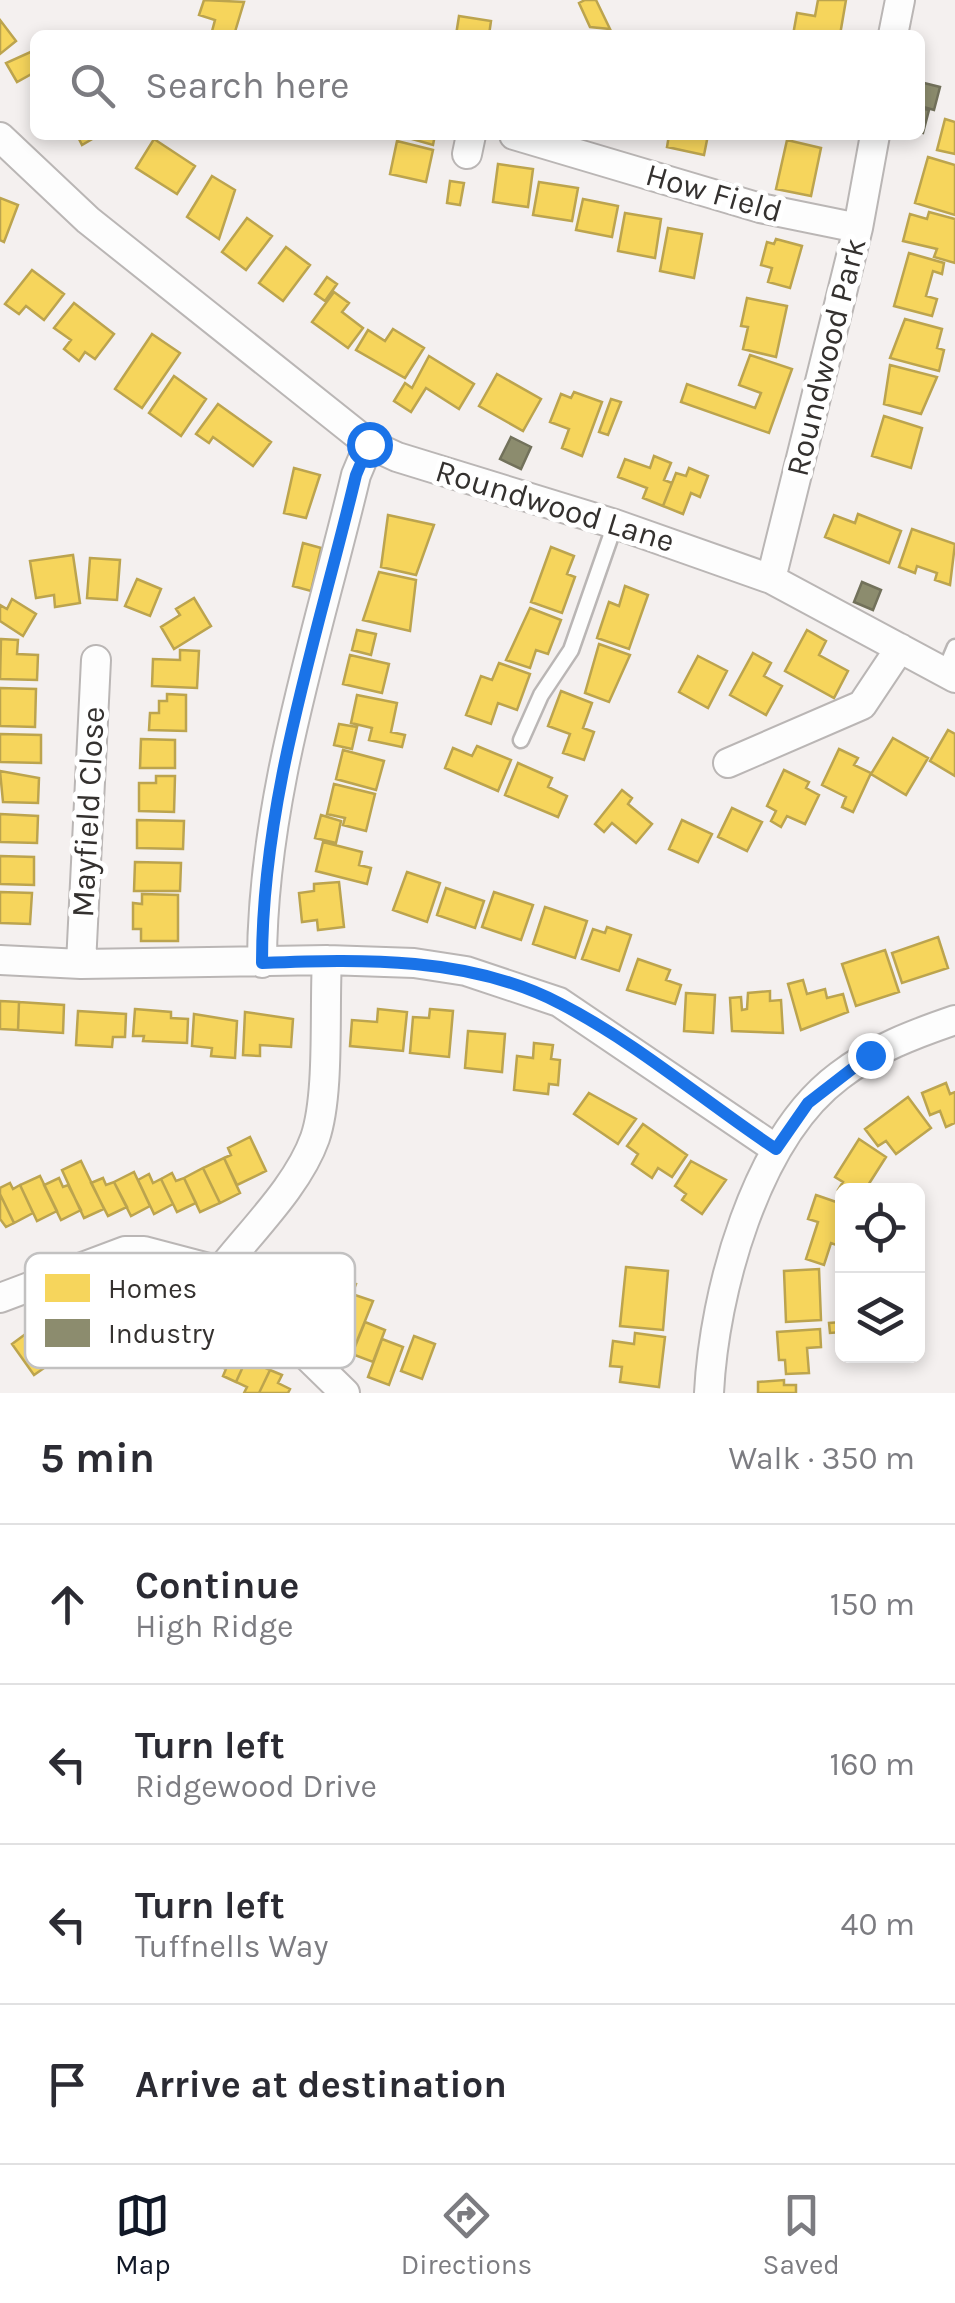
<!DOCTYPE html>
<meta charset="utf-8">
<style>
:root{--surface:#fff;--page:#f7f7f7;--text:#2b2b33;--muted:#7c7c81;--line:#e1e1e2;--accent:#111827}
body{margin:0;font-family:Karla,sans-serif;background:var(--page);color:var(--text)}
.controls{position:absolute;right:30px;bottom:30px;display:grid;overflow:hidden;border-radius:15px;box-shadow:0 5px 15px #0003}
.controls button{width:90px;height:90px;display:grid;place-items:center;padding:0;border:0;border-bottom:2px solid var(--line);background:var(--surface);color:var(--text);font:50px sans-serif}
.stop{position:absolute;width:30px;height:30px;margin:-22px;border:8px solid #1a73e8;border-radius:50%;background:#fff}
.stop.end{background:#1a73e8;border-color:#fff;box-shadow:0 2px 10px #0008}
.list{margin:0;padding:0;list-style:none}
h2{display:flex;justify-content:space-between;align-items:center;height:130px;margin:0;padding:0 40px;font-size:42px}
h2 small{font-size:32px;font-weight:400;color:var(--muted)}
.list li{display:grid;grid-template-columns:65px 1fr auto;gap:30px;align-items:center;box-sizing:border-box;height:160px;padding:0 40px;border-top:2px solid var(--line)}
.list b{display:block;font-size:38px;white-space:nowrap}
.list p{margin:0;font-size:32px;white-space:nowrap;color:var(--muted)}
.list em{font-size:32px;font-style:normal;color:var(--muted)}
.icon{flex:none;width:55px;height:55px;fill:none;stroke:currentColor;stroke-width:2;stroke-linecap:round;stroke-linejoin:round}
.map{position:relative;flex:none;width:955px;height:1393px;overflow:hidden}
.search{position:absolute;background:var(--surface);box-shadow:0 5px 15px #0003;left:30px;right:30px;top:30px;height:110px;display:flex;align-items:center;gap:25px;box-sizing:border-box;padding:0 35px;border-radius:15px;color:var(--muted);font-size:38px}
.sheet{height:770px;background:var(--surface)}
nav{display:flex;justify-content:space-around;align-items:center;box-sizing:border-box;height:140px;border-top:2px solid var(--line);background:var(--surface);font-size:28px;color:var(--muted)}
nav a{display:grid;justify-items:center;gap:5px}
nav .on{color:var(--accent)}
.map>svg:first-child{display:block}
</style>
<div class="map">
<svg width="955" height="1393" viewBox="0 0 955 1393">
<rect width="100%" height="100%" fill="#f4f0ef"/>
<path fill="#f6d55c" stroke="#bca44e" stroke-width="2.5" d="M 204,0 L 244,2 L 234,35 L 211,35 L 215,20 L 199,15 Z
M 585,0 L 596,0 L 610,29 L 590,27 L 579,3 Z
M 818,0 L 846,0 L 840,35 L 793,35 L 797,13 L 815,16 Z
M 459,16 L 491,21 L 489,35 L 456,35 Z
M 0,20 L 16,41 L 0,54 Z
M 35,50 L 35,72 L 17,82 L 6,63 Z
M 945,119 L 955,122 L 955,154 L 937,150 Z
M 77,135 L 99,135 L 82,145 Z
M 398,135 L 435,135 L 433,145 Z
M 669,135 L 708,135 L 704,155 L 667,147 Z
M 154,139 L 195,166 L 177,194 L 136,168 Z
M 787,140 L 821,148 L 811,196 L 776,189 Z
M 397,141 L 433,150 L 426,182 L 390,174 Z
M 928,157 L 955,165 L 955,215 L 915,203 Z
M 498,164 L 533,169 L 528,207 L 493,202 Z
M 212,176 L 235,190 L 219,239 L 187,217 Z
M 450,181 L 464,183 L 460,205 L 447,203 Z
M 539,182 L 578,188 L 572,221 L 533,215 Z
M 0,198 L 18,205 L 4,242 L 0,240 Z
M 583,199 L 618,206 L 612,237 L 576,230 Z
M 929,212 L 955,219 L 955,263 L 934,257 L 937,249 L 903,241 L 910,214 L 927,219 Z
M 625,213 L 661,219 L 655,258 L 618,251 Z
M 247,218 L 272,236 L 246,270 L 222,252 Z
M 668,228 L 702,234 L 694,278 L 660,271 Z
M 776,239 L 802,246 L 790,288 L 768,282 L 772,268 L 761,265 L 767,242 L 774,244 Z
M 286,247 L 310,265 L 283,301 L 259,283 Z
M 909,253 L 944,263 L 942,274 L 933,271 L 926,296 L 937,299 L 932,316 L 894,306 Z
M 32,270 L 64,294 L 44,320 L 26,306 L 19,314 L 5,304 Z
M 327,277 L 337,284 L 325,301 L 315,294 Z
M 334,292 L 349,303 L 342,312 L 363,328 L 348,348 L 312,322 Z
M 747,298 L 787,306 L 776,357 L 743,349 L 748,327 L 741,326 Z
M 74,303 L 114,334 L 95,359 L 85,352 L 79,361 L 64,349 L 71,340 L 54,328 Z
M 905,319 L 942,329 L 937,348 L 944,350 L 939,371 L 890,358 Z
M 393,329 L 424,348 L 405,378 L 356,350 L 368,330 L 385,341 Z
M 152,334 L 180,353 L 142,408 L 115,389 Z
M 750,355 L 792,369 L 769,433 L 681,402 L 687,384 L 755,408 L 761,393 L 739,385 Z
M 429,356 L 474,384 L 459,409 L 426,388 L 411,412 L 394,401 L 405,383 L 412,388 Z
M 890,365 L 937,377 L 921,414 L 884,404 Z
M 497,374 L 541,399 L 523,431 L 479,406 Z
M 174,376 L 206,399 L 181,436 L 149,413 Z
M 574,392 L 602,402 L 582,456 L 562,448 L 569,429 L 550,422 L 561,394 L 571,398 Z
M 611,399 L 621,402 L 608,435 L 599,432 Z
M 218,404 L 271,442 L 253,466 L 213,437 L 209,443 L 196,434 Z
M 884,416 L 922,428 L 911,468 L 872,456 Z
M 654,456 L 671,463 L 664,480 L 672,483 L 663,506 L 643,498 L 647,488 L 618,477 L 625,459 L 650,468 Z
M 294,468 L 320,475 L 306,518 L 284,513 Z
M 689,468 L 708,476 L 700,497 L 691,493 L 683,514 L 663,506 L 676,473 L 686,476 Z
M 858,514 L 901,531 L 889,563 L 825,537 L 834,515 L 855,523 Z
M 388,515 L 434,525 L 416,575 L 381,567 Z
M 912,529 L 955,544 L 950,585 L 935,580 L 937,573 L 917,566 L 915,573 L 899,567 Z
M 303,543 L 321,548 L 311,591 L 293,586 Z
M 551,547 L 574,556 L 567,574 L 575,577 L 562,613 L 531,602 Z
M 73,555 L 80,603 L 55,607 L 54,595 L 36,598 L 30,561 Z
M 90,558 L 120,560 L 117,600 L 87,598 Z
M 379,572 L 416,580 L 410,631 L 363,620 Z
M 137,579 L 161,589 L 150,616 L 125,606 Z
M 625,586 L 648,595 L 629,649 L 597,638 L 609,602 L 619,606 Z
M 194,598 L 211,626 L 174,649 L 161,627 L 180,615 L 176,609 Z
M 12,599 L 36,614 L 23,636 L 0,621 L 0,605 L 7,609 Z
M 530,608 L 561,620 L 548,654 L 536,650 L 530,668 L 506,660 Z
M 357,630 L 376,634 L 371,655 L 352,650 Z
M 807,630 L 826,641 L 819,655 L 848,671 L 834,698 L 785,671 Z
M 1,639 L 18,640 L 17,654 L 38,655 L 37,680 L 0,679 Z
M 599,644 L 630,655 L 609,702 L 585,693 Z
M 180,650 L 199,651 L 197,688 L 152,686 L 153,659 L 180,660 Z
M 753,653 L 771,663 L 764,676 L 782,686 L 766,715 L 730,695 Z
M 350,655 L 389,664 L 382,693 L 343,684 Z
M 698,656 L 727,671 L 708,708 L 679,692 Z
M 499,663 L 530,674 L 517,710 L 498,703 L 491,724 L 466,715 L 481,676 L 492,680 Z
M 0,688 L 36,689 L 35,727 L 0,726 Z
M 561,691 L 592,703 L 583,728 L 594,732 L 584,760 L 563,753 L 570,734 L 548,726 Z
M 167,694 L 186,695 L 186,731 L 149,730 L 150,713 L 159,713 L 159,701 L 167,701 Z
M 357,695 L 397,703 L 391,732 L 405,735 L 402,747 L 369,740 L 372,728 L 351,723 Z
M 339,724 L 357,727 L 352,749 L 334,745 Z
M 948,730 L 955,734 L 955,776 L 930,761 Z
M 0,734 L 41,735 L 41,763 L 0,762 Z
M 893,738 L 928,758 L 906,795 L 871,774 Z
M 141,739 L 175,740 L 175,768 L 140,768 Z
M 477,746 L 511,760 L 498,791 L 445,768 L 453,748 L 472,756 Z
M 839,749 L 858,758 L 854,765 L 871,773 L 853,812 L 842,807 L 846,797 L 822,785 Z
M 343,750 L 384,761 L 376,790 L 336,779 Z
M 518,763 L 552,778 L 548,787 L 567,796 L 558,817 L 505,795 Z
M 784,770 L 809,782 L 806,788 L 819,795 L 805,824 L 787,816 L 781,827 L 771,821 L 776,811 L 767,806 Z
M 0,771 L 39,778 L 38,803 L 3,802 Z
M 156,776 L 175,776 L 174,812 L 139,811 L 139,783 L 156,783 Z
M 334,784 L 375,794 L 366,831 L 343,825 L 345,818 L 327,814 Z
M 622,790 L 632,798 L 628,804 L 652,824 L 636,843 L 612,823 L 604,832 L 595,824 Z
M 732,808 L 762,822 L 747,851 L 718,837 Z
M 0,814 L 38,816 L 37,843 L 0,842 Z
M 321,815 L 341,821 L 336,843 L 315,838 Z
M 137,820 L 184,821 L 183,849 L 137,848 Z
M 682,820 L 712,834 L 698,862 L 669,849 Z
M 323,842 L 362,852 L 359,865 L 371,868 L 367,884 L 316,871 Z
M 0,856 L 34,857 L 34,885 L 0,884 Z
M 135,862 L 181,863 L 180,891 L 134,891 Z
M 407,872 L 440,883 L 427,922 L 393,910 Z
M 339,882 L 344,927 L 318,930 L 317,920 L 302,922 L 299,893 L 314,891 L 314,884 Z
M 446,888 L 484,901 L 475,928 L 437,915 Z
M 0,892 L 32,893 L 30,924 L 0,923 Z
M 494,892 L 533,905 L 521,940 L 482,927 Z
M 142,894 L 178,895 L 178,941 L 141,941 L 141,929 L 133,929 L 133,903 L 142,904 Z
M 545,907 L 587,921 L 575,958 L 533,944 Z
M 607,927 L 631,935 L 619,971 L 582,959 L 593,929 L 605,933 Z
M 938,937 L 948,968 L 902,983 L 892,953 Z
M 885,950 L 899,992 L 856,1006 L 842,964 Z
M 638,959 L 670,970 L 666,980 L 681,985 L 675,1004 L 627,990 Z
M 803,980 L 807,994 L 825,989 L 827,998 L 843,994 L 848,1012 L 801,1030 L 788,984 Z
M 770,991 L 770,1001 L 781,1000 L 783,1033 L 732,1031 L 730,998 L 741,997 L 742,1010 L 747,1009 L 748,993 Z
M 686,993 L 715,995 L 713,1033 L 684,1031 Z
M 0,1001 L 19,1002 L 18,1030 L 0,1029 Z
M 19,1002 L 64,1005 L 63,1033 L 18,1030 Z
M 135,1009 L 171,1012 L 171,1018 L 188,1019 L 187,1043 L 143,1041 L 144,1036 L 133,1036 Z
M 378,1009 L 407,1012 L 403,1051 L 350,1046 L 352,1020 L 377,1022 Z
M 430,1009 L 453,1011 L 449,1057 L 410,1053 L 413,1017 L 429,1018 Z
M 78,1011 L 126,1014 L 125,1037 L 113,1037 L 112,1047 L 76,1045 Z
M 245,1012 L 293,1019 L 291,1047 L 260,1045 L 260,1056 L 243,1055 Z
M 194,1014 L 237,1021 L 235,1058 L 211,1056 L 212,1048 L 192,1046 Z
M 468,1031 L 505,1034 L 502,1072 L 465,1068 Z
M 534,1043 L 553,1045 L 551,1059 L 560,1060 L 558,1085 L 549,1084 L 548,1094 L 514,1090 L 517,1056 L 533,1058 Z
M 946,1083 L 950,1094 L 955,1092 L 955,1123 L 946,1127 L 940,1111 L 930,1115 L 922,1093 Z
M 589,1093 L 636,1119 L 618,1144 L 574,1114 Z
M 908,1097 L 931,1128 L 896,1154 L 886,1141 L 878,1146 L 865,1129 Z
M 643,1124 L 687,1155 L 672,1177 L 658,1168 L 652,1178 L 632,1164 L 638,1154 L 627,1146 Z
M 250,1137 L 266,1171 L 237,1185 L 224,1158 L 231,1155 L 228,1148 Z
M 859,1139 L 886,1157 L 865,1190 L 842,1193 L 838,1190 L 843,1182 L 835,1177 Z
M 224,1158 L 240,1193 L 220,1203 L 203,1168 Z
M 81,1161 L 104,1209 L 84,1218 L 62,1170 Z
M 691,1161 L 726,1180 L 702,1214 L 682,1200 L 686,1194 L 675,1186 Z
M 203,1168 L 220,1203 L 200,1212 L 184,1178 Z
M 134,1172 L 150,1206 L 131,1216 L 114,1182 Z
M 172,1173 L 176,1181 L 184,1178 L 196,1203 L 177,1212 L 161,1179 Z
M 149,1174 L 153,1183 L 161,1179 L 173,1204 L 154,1214 L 138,1180 Z
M 40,1176 L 57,1211 L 37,1221 L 20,1185 Z
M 59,1178 L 63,1187 L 68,1185 L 81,1210 L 61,1220 L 44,1185 Z
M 103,1178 L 106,1185 L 114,1182 L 127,1207 L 108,1216 L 91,1183 Z
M 10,1183 L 13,1189 L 20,1185 L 33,1213 L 14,1223 L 0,1194 L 0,1188 Z
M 0,1194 L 14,1223 L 6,1227 L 0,1219 Z
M 816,1195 L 842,1204 L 842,1247 L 831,1243 L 824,1265 L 806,1259 L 818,1222 L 808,1219 Z
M 626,1267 L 668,1271 L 663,1330 L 620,1326 Z
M 819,1269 L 821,1320 L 786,1322 L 784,1271 Z
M 337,1277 L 356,1284 L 338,1331 L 319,1323 Z
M 352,1294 L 373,1301 L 355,1346 L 335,1338 Z
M 365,1322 L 385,1330 L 373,1362 L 352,1354 Z
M 842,1322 L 842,1332 L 830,1333 L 829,1323 Z
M 35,1327 L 57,1359 L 34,1375 L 12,1344 Z
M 820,1329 L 821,1347 L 807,1348 L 809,1373 L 786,1374 L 785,1360 L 779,1360 L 777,1332 Z
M 230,1332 L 241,1338 L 237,1345 L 250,1351 L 236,1382 L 223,1376 L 226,1369 L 215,1364 Z
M 635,1333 L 665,1337 L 659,1387 L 620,1382 L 622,1367 L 610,1366 L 613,1341 L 634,1344 Z
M 414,1336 L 435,1344 L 422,1379 L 401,1371 Z
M 382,1339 L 403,1347 L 389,1385 L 368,1377 Z
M 250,1351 L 261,1357 L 257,1364 L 270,1370 L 259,1393 L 244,1393 L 247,1387 L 236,1382 Z
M 270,1370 L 282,1375 L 278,1383 L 290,1389 L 288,1393 L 259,1393 Z
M 784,1380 L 784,1385 L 796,1385 L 796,1393 L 758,1393 L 758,1382 Z"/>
<path fill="#8c8c6e" stroke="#72715b" stroke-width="2.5" d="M 920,82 L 940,87 L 934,110 L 920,106 Z
M 920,108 L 929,110 L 923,133 L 920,132 Z
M 511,437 L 531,447 L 521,469 L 500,459 Z
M 862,582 L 881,590 L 873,610 L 854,602 Z"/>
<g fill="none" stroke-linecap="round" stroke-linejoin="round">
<g stroke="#bab6b5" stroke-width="19">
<path id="service" d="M 944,673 L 955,647
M 521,740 L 541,695 L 571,650 L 615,524"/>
</g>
<g stroke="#bab6b5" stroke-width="32">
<path id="minor" d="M 893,35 L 900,0
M 514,135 L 760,208 L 858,228
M 0,137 L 88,220 L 369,444 L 397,457 L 615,524 L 771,579 L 955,678
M 467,154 L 471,135
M 771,579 L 858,228 L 875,135
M 728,763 L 862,705 L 900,648
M 0,960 L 81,964 L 327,960 L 414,963 L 466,971 L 559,1002 L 776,1149
M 262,963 C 262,798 318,635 356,475 L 369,444
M 81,964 L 96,660
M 220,1271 C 251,1231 298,1186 315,1138 C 330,1094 324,1009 327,960
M 0,1298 L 125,1251 L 144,1251 L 220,1271 L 345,1393
M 709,1393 C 714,1293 755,1139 839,1076 C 874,1049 914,1034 955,1020"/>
</g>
<use href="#service" stroke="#fdfdfd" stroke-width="14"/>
<use href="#minor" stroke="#fdfdfd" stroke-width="28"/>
</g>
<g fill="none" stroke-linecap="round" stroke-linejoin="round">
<path stroke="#1a73e8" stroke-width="12" d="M 369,444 L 356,475 C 318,635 262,798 262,963 C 362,959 470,956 561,1004 C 637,1043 705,1102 776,1149 L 808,1103 L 870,1055"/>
</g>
<g text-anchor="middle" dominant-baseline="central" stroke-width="10" stroke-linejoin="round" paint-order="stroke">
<g font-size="32" fill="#34312f" stroke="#fff">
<text transform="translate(714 193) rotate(16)">How Field</text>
<text transform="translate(826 357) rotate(-76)">Roundwood Park</text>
<text transform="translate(555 506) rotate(17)">Roundwood Lane</text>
<text transform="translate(88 812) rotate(-87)">Mayfield Close</text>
</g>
</g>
<rect x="25" y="1253" width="330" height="115" rx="15" fill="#fff" stroke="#c2c1c1" stroke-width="2.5"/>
<rect x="45" y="1274" width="45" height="28" fill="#f6d55c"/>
<rect x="45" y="1319" width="45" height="28" fill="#8c8c6e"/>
<g font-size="28" fill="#34312f">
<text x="108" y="1298">Homes</text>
<text x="108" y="1343">Industry</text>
</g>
</svg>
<div class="controls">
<button><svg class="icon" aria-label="locate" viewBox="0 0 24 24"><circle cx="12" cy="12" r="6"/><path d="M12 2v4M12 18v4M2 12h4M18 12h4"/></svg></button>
<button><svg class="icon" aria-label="layers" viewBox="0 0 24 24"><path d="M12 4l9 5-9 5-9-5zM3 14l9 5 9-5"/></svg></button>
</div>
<div class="stop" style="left:369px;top:444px"></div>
<div class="stop end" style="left:870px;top:1055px"></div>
<div class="search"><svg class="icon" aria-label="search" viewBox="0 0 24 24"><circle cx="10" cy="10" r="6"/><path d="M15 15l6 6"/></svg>Search here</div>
</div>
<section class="sheet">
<h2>5 min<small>Walk · 350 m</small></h2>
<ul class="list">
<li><svg class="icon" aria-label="ahead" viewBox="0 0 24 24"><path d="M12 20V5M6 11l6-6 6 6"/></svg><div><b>Continue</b><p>High Ridge</p></div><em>150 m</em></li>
<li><svg class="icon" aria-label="left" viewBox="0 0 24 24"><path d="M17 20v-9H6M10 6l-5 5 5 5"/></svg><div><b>Turn left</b><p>Ridgewood Drive</p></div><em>160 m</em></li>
<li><svg class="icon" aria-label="left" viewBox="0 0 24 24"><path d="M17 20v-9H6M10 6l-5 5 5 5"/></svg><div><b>Turn left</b><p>Tuffnells Way</p></div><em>40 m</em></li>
<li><svg class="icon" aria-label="arrive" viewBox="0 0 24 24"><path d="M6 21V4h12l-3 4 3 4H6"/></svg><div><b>Arrive at destination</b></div></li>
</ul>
</section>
<nav>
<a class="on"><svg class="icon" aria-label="map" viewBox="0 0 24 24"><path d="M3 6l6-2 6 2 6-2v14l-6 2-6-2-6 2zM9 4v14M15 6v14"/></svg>Map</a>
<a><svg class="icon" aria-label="directions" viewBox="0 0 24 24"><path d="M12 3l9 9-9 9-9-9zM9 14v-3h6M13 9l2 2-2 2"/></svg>Directions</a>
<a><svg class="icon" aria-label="saved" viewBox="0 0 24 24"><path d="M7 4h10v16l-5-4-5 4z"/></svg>Saved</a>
</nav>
